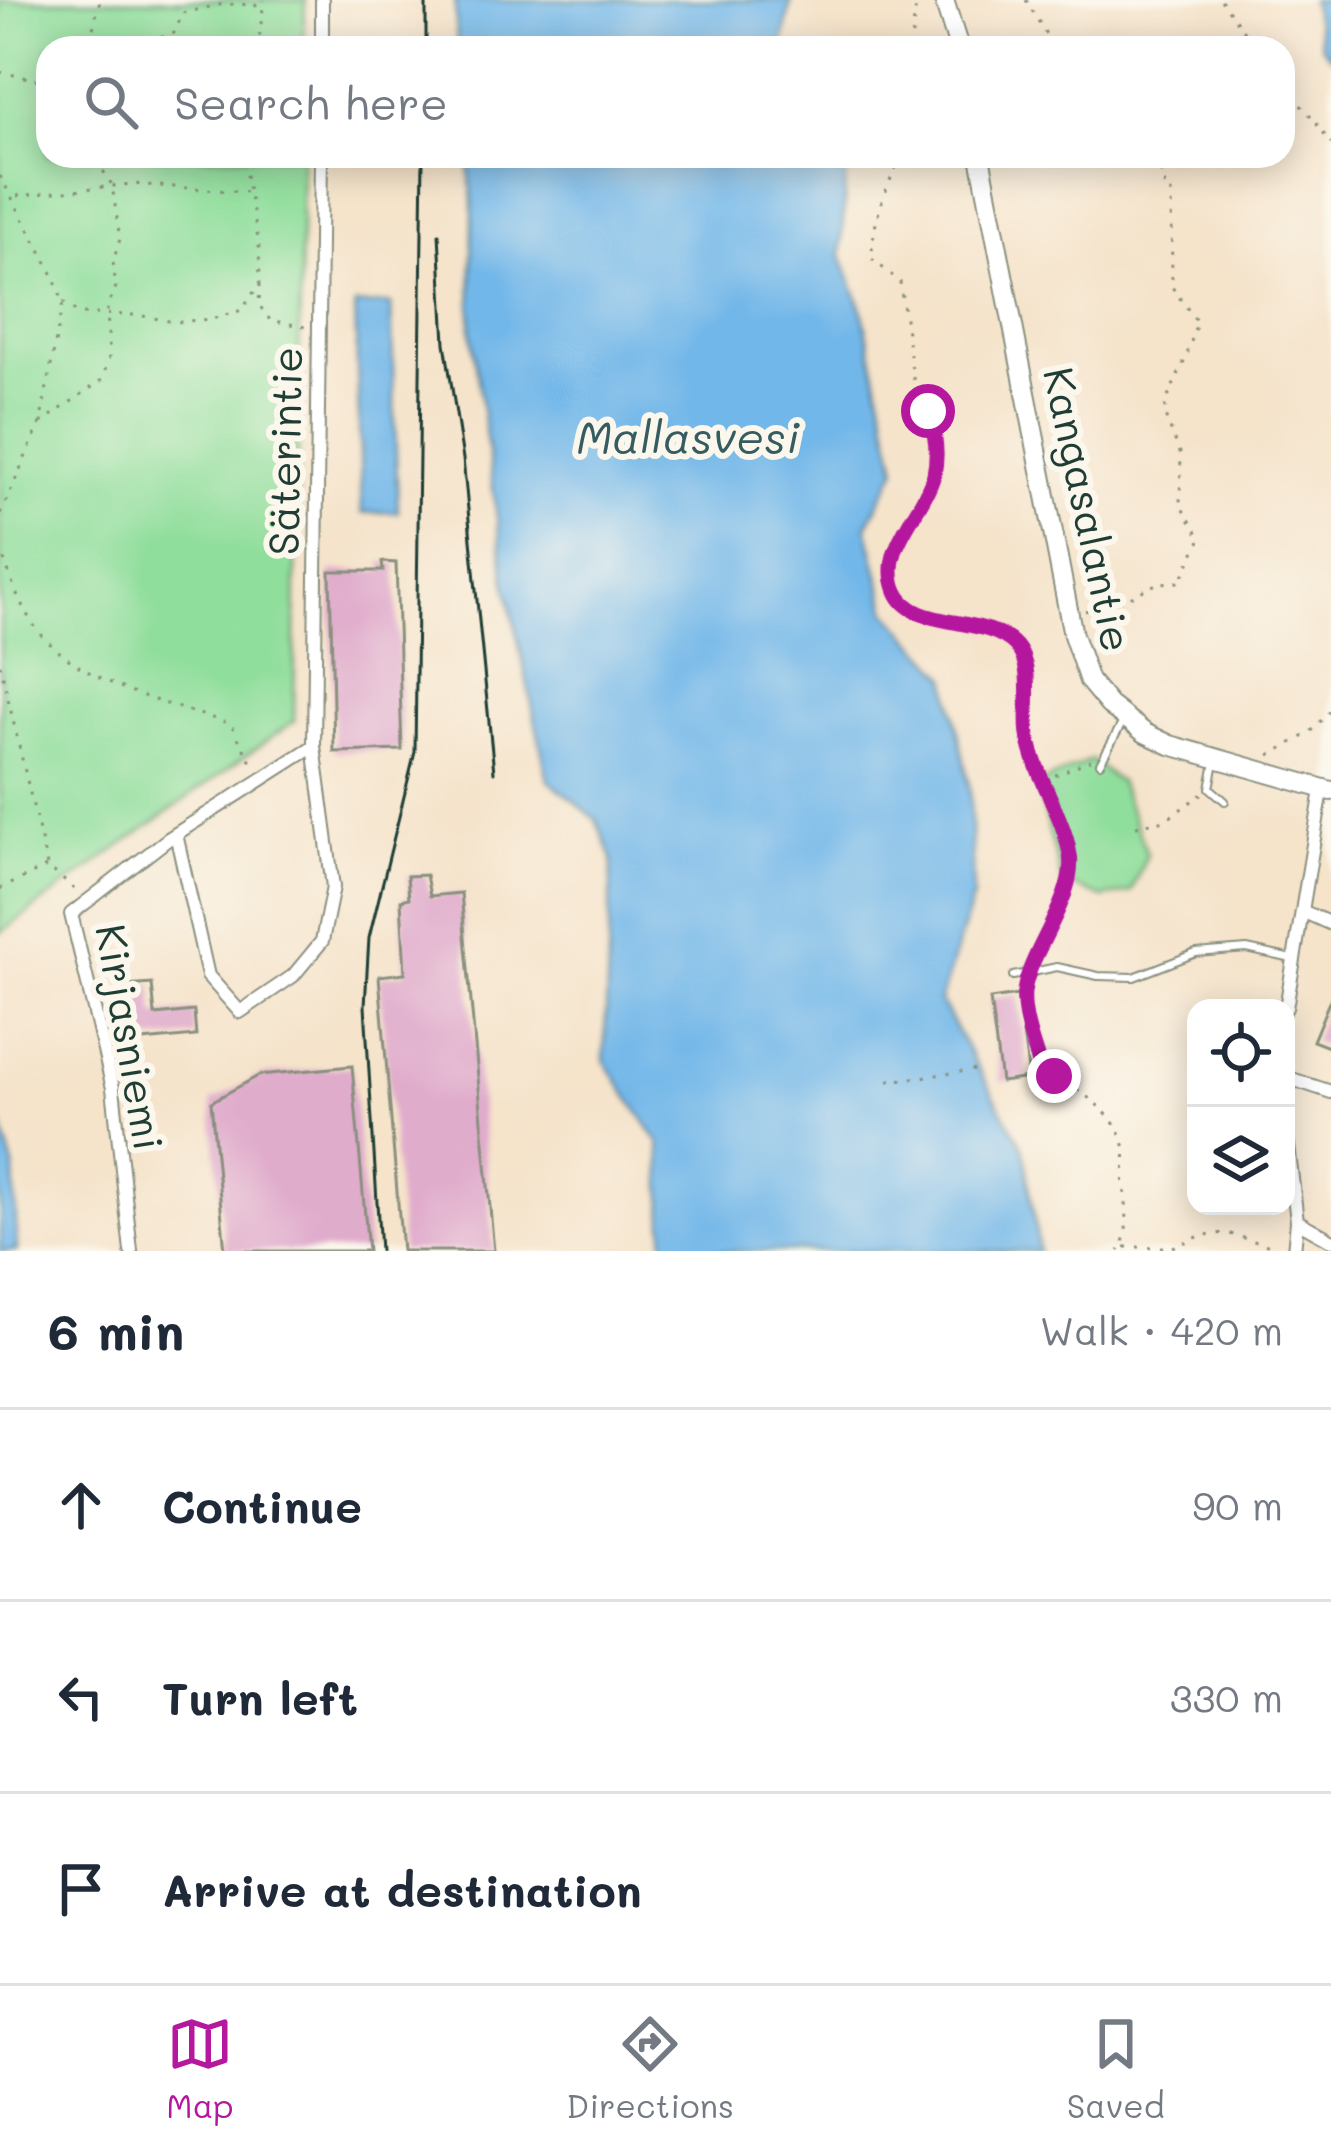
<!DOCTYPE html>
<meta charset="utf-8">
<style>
:root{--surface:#fff;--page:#f2f2f3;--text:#1f2937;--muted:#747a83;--line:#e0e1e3;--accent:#b5179e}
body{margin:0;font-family:Mali,sans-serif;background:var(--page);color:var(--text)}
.controls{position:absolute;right:36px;bottom:36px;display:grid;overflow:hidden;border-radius:24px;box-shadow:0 6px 30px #0003}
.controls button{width:108px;height:108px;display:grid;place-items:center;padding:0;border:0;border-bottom:3px solid var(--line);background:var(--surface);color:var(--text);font:60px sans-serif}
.stop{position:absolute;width:36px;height:36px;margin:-27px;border:9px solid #b5179e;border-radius:50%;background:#fff}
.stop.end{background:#b5179e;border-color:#fff;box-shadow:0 3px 12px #0008}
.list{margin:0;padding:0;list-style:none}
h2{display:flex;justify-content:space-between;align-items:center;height:156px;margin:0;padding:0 48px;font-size:51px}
h2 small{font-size:39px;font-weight:400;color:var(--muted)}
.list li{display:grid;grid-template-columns:78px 1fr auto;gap:36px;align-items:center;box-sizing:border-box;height:192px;padding:0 48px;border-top:3px solid var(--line)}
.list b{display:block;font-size:45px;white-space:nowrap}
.list em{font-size:39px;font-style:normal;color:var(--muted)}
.icon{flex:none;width:66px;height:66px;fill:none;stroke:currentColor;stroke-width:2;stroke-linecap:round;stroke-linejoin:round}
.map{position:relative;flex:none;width:1331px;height:1251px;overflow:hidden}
.search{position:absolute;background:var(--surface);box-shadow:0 6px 30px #0003;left:36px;right:36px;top:36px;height:132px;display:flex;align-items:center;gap:30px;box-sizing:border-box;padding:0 42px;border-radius:36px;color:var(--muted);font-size:45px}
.sheet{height:732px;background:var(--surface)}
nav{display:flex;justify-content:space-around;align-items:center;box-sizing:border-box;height:168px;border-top:3px solid var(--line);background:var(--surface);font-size:33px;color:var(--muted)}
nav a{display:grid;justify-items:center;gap:6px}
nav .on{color:var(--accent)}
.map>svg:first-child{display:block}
</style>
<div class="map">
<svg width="1331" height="1251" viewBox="0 0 1331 1251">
<rect width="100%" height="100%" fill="#fbf7ec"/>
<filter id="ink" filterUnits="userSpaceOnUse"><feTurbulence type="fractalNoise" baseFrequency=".00833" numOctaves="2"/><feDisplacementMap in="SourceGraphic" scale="24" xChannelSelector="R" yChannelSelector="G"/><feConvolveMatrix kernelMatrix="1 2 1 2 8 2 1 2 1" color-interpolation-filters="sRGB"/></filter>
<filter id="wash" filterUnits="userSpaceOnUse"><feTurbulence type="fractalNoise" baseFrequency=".004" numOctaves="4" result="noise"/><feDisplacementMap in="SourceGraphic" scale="48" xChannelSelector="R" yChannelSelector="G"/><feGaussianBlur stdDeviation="2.7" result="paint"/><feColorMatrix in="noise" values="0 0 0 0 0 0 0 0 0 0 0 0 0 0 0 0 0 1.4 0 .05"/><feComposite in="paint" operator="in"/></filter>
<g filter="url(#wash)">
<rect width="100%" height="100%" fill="#f5e3ca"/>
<path fill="#90de9c" stroke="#588e68" stroke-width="3" d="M 0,0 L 305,0 L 304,48 L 48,48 L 48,156 L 302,156 L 294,721 L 0,933 Z
M 1091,760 L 1119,782 L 1147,854 L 1131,892 L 1103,898 L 1062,882 L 1037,785 Z"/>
<path fill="#72b7e9" stroke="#487a8e" stroke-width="3" d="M 455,0 L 791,0 L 782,48 L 457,48 Z
M 1311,0 L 1331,0 L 1331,57 L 1321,46 Z
M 468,156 L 847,156 L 841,256 L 862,309 L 897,468 L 867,526 L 888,612 L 947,677 L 970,790 L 973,897 L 940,1001 L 1024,1149 L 1039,1251 L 665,1251 L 660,1144 L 604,1060 L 612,858 L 596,819 L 548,780 L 506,583 L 471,329 L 473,202 Z
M 391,304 L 398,512 L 362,513 L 355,305 Z
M 0,1120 L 14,1166 L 17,1251 L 0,1251 Z"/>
<g id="blocks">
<path fill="#e0accc" d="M 382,562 L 396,563 L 402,750 L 334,752 L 330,571 L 383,571 Z
M 426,875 L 430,896 L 461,893 L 494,1251 L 402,1251 L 379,976 L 405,973 L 401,900 L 409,898 L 407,876 Z
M 152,984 L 155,1015 L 194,1011 L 196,1036 L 131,1042 L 126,986 Z
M 1018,995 L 1029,1078 L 1001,1082 L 990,999 Z
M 1331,997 L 1331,1048 L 1313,1041 Z
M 352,1066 L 368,1251 L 225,1251 L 211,1102 L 260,1075 Z"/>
</g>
</g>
<g filter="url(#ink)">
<use href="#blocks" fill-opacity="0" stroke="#8a907f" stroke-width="3"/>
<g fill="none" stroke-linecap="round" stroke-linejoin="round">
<g stroke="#8a907f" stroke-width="10">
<path id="lane" d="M 1215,762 L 1210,788 L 1225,801
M 1100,763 L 1124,720
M 1013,976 L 1057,967 L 1098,976 L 1134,977 L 1196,953 L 1247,949 L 1292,959"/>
</g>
<g stroke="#8a907f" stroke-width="16">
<path id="street" d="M 322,48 L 322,0
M 176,834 L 208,976 L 240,1012 L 293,976 L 322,941 L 333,887 L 314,746 L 321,156
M 1302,911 L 1331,924
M 1286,1008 L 1322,790
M 1286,1077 L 1331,1092
M 1286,1128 L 1297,1221 L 1294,1251
M 1297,1221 L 1331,1240
M 131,1251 L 113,1088 L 71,914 L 168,839 L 314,746"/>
</g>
<g stroke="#8a907f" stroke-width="22">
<path id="secondary" d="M 944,0 L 959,48
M 980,156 L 1073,635 L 1089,681 L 1109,705 L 1145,733 L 1170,745 L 1331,791"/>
</g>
<path stroke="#8a907f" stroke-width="3" stroke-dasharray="3 9" stroke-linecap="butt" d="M 1026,0 L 1054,48
M 1221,0 L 1256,48
M 81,48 L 91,37 L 100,0
M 140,48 L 145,43 L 174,33 L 183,13 L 224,4 L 264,5
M 258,48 L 264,0
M 910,48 L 917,0
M 0,72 L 48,82
M 1283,89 L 1307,111 L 1331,144
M 901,156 C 885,190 872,222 872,259 L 900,282 L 915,392 L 928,411 L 936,436 L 934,475 L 896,546 L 890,575 L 898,598 L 913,610 L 994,631 L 1018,647 L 1026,670 L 1027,730 L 1032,754 L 1070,857 L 1071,878 L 1036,960
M 0,176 L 50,268 L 63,302 L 40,424 L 0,515
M 17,196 L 132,184 L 246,192
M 260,284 L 259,305 L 270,320 L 305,327
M 63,302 L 79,314 L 137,315 L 175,322 L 212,319 L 242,310 L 260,283 L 259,244 L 244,165 L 248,156
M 41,423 L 102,380 L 109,357 L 107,306 L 116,287 L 113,262 L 120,239 L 112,185 L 102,169 L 103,156
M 0,548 C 10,576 20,609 39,632 C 85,686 167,703 231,724 L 254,768
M 1085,611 L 1126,599 L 1158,583 L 1180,582 L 1201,538 L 1180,505 L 1181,455 L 1165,416 L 1165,404 L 1187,355 L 1197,322 L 1172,287 L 1171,190 L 1165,185 L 1156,156
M 0,664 L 47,866 L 80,894
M 1270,755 L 1310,733 L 1331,709
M 1044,780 L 1090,760
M 1136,826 L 1166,820 L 1203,793
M 0,889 L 46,867
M 1028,980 L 1024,992 L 1039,1063 C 1068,1086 1117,1107 1125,1149 C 1127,1161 1122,1174 1124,1186 C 1127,1209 1130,1231 1119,1251
M 888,1081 L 976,1070
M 1125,1247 L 1173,1247 L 1203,1235 L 1227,1233 L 1284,1250"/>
<use href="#lane" stroke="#fff" stroke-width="6"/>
<use href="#street" stroke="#fff" stroke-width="12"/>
<use href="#secondary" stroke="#fff" stroke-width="18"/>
<path stroke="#1f3d34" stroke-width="3" d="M 426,0 L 426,48
M 439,234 L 445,343 L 463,459 L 494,772
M 380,1251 L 365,1006 L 369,938 L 415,752 L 423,156"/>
</g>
</g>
<g fill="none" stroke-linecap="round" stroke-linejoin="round" filter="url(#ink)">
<path stroke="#b5179e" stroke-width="15" d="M 928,411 C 935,431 939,452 934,474 C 924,513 878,548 896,591 C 912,631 987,614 1016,646 C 1035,668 1024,708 1028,735 C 1035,777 1063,813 1070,855 C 1077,897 1029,951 1024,992 C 1022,1014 1032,1042 1039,1063 L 1054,1076"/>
</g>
<g text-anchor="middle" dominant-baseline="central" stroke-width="12" stroke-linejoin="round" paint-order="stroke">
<g font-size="42" fill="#1f3d34" stroke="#fbf7ec">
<text transform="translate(284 451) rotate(-89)">Säterintie</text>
<text transform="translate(1089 509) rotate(78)">Kangasalantie</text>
<text transform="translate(131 1037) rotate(80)">Kirjasniemi</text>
</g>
<g font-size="45" font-style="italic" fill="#345c61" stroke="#fbf7ec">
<text x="688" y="436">Mallasvesi</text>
</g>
</g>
</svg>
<div class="controls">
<button><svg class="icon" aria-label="locate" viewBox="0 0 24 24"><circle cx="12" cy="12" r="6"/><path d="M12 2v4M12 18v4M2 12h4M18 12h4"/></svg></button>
<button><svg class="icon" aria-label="layers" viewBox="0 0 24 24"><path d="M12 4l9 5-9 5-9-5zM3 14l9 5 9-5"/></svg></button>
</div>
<div class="stop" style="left:928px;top:411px"></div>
<div class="stop end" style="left:1054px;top:1076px"></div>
<div class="search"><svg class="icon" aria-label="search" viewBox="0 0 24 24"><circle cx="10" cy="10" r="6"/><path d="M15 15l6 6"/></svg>Search here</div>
</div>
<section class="sheet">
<h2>6 min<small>Walk · 420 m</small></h2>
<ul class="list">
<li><svg class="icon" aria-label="ahead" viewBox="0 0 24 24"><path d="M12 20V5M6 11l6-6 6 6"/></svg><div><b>Continue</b></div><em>90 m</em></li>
<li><svg class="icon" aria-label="left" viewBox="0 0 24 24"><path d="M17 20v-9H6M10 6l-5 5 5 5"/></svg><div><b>Turn left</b></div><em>330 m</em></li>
<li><svg class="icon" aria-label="arrive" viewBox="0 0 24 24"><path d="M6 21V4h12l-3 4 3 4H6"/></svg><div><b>Arrive at destination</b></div></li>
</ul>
</section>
<nav>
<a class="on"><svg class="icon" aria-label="map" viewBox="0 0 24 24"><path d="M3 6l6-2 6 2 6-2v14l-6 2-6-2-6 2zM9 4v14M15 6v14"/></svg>Map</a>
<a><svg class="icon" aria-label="directions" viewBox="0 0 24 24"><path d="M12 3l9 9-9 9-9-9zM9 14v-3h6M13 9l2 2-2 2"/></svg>Directions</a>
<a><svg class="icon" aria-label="saved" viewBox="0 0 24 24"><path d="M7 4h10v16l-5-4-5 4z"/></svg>Saved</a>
</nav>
